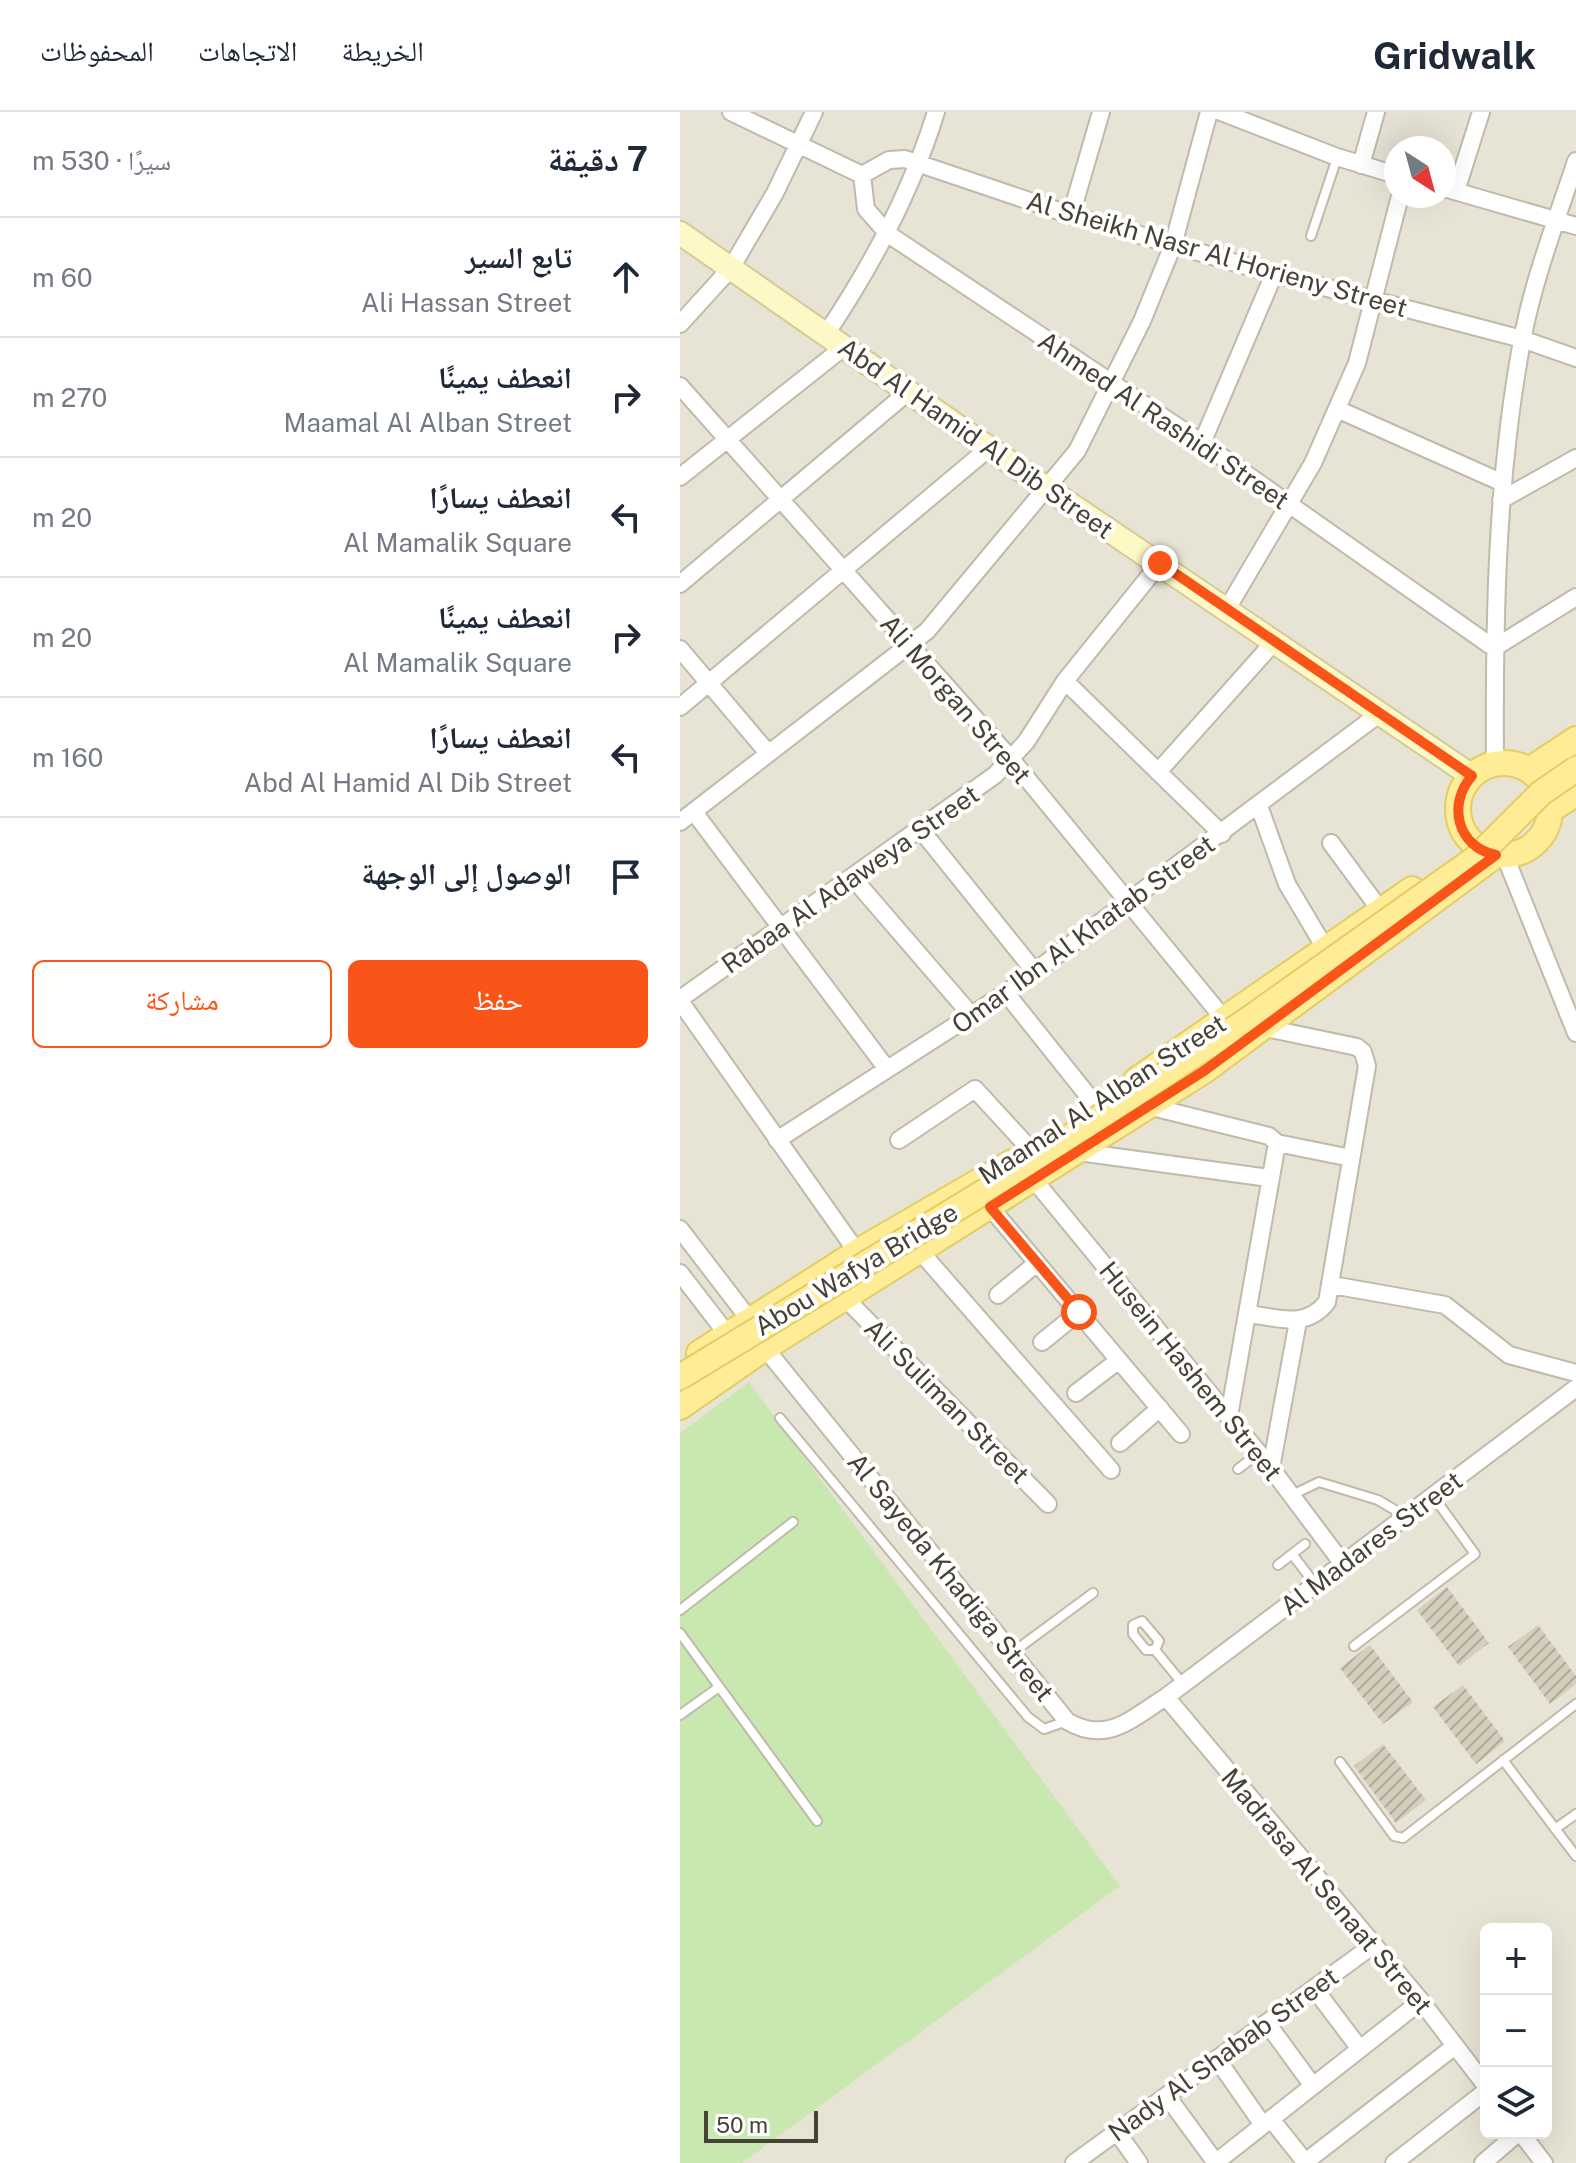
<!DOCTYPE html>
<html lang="ar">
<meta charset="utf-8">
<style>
:root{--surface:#fff;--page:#f2f2f3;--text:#1f2937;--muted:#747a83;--line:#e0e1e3;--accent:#fa5518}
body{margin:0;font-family:"Public Sans","Noto Naskh Arabic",sans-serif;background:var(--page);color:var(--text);direction:rtl}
.controls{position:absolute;right:24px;bottom:24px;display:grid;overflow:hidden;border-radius:12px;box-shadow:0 8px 32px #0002}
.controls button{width:72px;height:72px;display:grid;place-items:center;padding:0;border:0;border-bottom:2px solid var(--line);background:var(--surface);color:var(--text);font:40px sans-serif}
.compass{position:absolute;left:704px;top:24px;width:72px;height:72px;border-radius:50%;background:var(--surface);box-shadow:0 8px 32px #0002;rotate:144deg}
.scale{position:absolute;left:24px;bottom:20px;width:114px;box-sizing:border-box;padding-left:8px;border:4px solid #474236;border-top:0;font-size:22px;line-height:28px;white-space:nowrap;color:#474236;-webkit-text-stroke:6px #fff;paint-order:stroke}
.stop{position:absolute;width:24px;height:24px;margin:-18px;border:6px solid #fa5518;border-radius:50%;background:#fff}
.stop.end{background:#fa5518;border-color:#fff;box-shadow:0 2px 8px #0008}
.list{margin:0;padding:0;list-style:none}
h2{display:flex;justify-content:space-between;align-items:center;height:104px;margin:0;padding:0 32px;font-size:34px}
h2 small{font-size:26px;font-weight:400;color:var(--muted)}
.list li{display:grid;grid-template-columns:52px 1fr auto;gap:24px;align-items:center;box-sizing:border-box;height:120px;padding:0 32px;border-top:2px solid var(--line)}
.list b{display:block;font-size:30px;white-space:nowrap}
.list p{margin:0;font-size:26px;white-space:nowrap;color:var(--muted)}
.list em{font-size:26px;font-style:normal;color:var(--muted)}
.actions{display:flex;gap:16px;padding:24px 32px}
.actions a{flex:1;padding:18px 0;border:2px solid var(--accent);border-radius:12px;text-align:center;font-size:28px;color:var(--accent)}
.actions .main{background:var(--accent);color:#fff}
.icon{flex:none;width:44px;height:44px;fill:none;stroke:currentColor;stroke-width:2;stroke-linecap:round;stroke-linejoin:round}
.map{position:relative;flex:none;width:896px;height:2051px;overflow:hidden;direction:ltr}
header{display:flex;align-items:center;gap:48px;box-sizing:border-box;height:112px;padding:0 40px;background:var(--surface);border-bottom:2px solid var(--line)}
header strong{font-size:38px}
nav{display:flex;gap:44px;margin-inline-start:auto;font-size:28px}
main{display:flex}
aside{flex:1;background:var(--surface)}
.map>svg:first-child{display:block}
</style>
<header>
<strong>Gridwalk</strong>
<nav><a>الخريطة</a><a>الاتجاهات</a><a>المحفوظات</a></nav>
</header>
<main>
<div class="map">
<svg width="896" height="2051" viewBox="0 0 896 2051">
<defs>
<pattern id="building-hatch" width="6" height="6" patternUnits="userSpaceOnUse" patternTransform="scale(2)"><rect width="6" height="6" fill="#d5cebd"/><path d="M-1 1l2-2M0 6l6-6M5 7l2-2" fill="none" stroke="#afa99a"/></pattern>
</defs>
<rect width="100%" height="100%" fill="#f4f1e7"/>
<path fill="#e8e4d5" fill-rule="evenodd" d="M 0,0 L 896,0 L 896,2051 L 0,2051 ZM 716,36 L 764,36 L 764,84 L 716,84 ZM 806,1817 L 866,1817 L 866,2021 L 806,2021 Z"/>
<path fill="#c8e8b0" d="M 69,1270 L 440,1774 L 62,2051 L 0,2051 L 0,1321 Z"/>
<path fill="url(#building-hatch)" d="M 767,1475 L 809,1531 L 779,1554 L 737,1498 Z
M 858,1513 L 896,1564 L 896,1572 L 870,1592 L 828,1535 Z
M 690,1533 L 733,1590 L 703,1612 L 660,1556 Z
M 783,1573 L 825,1629 L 796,1652 L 753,1595 Z
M 703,1632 L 746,1688 L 716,1711 L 674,1654 Z"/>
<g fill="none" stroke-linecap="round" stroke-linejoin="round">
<g stroke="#bfbaaa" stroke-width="12">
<path id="lane" d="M 631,124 L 657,46
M 100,1306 L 348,1605 L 364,1617 L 387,1609
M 558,1357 L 579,1341
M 612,1383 L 639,1370 L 698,1388 L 725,1404
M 612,1442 L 635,1472
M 598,1453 L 625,1432
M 0,1498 L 113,1410
M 462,1509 L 479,1529 L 475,1538 L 466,1538 L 453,1522 L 453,1513 Z
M 0,1521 L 137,1709
M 674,1534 L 795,1442 L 753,1384
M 475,1538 L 503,1572
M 332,1541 L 413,1481
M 0,1603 L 39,1575
M 823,1648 L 896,1744
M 660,1650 L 714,1724 L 723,1726 L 896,1592
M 875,1717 L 896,1702"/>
</g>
<g stroke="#bfbaaa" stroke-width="20">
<path id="street" d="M 51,0 L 182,63
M 541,0 L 657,45 L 716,63
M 681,53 L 696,0
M 182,63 L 186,97 L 208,122 L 522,331 L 814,536 L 896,485
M 182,63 L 209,48 L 225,47 L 391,103 L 594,162 L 842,227 L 896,246
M 764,76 L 896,114
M 776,79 L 801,0
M 391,103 L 421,0
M 0,212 L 51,156 L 95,81 L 134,0
M 146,222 C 193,152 231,81 256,0
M 0,274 L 331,647 L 544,907
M 657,297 L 823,371
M 522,331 L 594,162
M 0,365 L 164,235
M 821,388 L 896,346
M 0,472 L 228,280
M 547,497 L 633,351 L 677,251 L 720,84
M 0,537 L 88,641
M 385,569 L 542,722
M 0,595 L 309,336
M 815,652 C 814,511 816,368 842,229 C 853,168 877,107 896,49
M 478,660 L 593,531
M 579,694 L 607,772 L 645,836
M 14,700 L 207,957
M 0,710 L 247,519 L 397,339 L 462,209 L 493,133 L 529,0
M 241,718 L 355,860
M 651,731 L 701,799
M 825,744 L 896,921
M 173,766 L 292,904
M 326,881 L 417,995
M 0,887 L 315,663 L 346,630 L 385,569 L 480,451
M 0,889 L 177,1140
M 468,994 L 589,1024 L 597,1031 L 671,1046
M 97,1028 L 326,881 L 699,602
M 219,1028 L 295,977 L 351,1038
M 399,1040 L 589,1066
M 355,1069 L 591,1356 L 663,1452
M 310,1095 L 501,1322
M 0,1117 L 69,1207
M 239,1138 L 431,1358
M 0,1161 L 47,1222
M 652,1173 L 765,1193 L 829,1243 L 896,1261
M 318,1183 L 357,1151
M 165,1186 L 368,1392
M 569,1202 C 599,1206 626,1217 647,1190 L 687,954 L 683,940 L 677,935 L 586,916
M 362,1230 L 399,1200
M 85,1236 L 387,1609 C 427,1633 452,1606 486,1585 L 896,1276
M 396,1281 L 439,1248
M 549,1304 L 597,1031
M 440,1331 L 480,1296
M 591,1356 L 618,1209
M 486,1585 L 741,1889 L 806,1974
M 634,1876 L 680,1937
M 587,1911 L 633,1974
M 537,1947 L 583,2013
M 487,1984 L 536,2051
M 591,2007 L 626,2051
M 437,2020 L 459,2051
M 841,2021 L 864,2051
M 394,2051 L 692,1834
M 535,2051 L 741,1889
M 624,2051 L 775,1934
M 714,2051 L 806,1979
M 803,2051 L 838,2021"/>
</g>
<g stroke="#d4cb97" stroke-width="26">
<path id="secondary" d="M 0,121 L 368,377 L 792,664"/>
</g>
<g stroke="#e4cd65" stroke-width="28">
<path id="primary" d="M778 697a46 46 0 1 1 92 0a46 46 0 1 1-92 0Z
M 849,658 L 896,627
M 870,698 L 896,682
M 456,968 L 732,777
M 19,1241 L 177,1140 L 332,1050
M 0,1295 L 85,1236 L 524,959 L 816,743"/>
</g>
<use href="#lane" stroke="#fff" stroke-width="8"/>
<use href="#street" stroke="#fff" stroke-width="16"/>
<use href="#secondary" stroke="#fef8c6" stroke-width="22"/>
<use href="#primary" stroke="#feed96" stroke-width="24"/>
<g stroke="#e4cd65" stroke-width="28" stroke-linecap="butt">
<path id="primary-bridge" d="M 0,1265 L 335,1061 L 566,909 L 796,746 L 861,681 L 896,657"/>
</g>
<use href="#primary-bridge" stroke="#feed96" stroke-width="24"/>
</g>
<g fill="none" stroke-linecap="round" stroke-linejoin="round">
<path stroke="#fa5518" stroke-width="10" d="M 399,1200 L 310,1095 L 524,959 L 816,743 C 777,735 767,692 792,664 L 480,451"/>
</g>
<g text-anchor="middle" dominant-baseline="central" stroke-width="8" stroke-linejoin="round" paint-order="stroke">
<g font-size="26" fill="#474236" stroke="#fff">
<text transform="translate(537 142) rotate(16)">Al Sheikh Nasr Al Horieny Street</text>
<text transform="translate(484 308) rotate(34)">Ahmed Al Rashidi Street</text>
<text transform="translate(296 326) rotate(35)">Abd Al Hamid Al Dib Street</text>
<text transform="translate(276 587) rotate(49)">Ali Morgan Street</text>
<text transform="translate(170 767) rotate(-35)">Rabaa Al Adaweya Street</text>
<text transform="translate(403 822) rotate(-36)">Omar Ibn Al Khatab Street</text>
<text transform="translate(422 987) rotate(-33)">Maamal Al Alban Street</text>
<text transform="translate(176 1157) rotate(-31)">Abou Wafya Bridge</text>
<text transform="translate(511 1259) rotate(51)">Husein Hashem Street</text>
<text transform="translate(267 1289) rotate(45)">Ali Suliman Street</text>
<text transform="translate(691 1431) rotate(-37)">Al Madares Street</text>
<text transform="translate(271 1465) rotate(51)">Al Sayeda Khadiga Street</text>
<text transform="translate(647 1779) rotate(50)">Madrasa Al Senaat Street</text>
<text transform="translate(543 1942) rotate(-36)">Nady Al Shabab Street</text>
</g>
</g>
</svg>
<div class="controls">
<button>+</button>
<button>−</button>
<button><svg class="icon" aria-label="layers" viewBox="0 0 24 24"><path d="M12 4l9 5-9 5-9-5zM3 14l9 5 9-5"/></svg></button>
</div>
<svg class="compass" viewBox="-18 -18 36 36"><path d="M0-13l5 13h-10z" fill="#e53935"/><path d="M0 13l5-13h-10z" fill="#747a83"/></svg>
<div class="scale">50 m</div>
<div class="stop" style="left:399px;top:1200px"></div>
<div class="stop end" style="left:480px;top:451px"></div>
</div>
<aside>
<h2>7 دقيقة<small>سيرًا · 530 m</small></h2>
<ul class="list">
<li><svg class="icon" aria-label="ahead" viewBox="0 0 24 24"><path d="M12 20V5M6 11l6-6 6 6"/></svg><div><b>تابع السير</b><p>Ali Hassan Street</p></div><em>60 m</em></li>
<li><svg class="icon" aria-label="right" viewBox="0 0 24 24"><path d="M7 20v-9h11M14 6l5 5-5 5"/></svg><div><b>انعطف يمينًا</b><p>Maamal Al Alban Street</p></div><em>270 m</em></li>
<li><svg class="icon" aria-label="left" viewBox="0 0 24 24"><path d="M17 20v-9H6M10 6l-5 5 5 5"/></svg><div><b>انعطف يسارًا</b><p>Al Mamalik Square</p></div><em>20 m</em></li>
<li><svg class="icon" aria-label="right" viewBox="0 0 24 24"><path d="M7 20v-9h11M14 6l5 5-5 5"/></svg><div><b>انعطف يمينًا</b><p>Al Mamalik Square</p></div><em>20 m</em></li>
<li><svg class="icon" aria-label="left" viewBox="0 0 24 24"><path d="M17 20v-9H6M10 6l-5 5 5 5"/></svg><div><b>انعطف يسارًا</b><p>Abd Al Hamid Al Dib Street</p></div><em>160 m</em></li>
<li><svg class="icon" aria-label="arrive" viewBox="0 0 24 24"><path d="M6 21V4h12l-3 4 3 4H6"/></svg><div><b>الوصول إلى الوجهة</b></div></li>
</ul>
<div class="actions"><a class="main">حفظ</a><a>مشاركة</a></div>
</aside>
</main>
